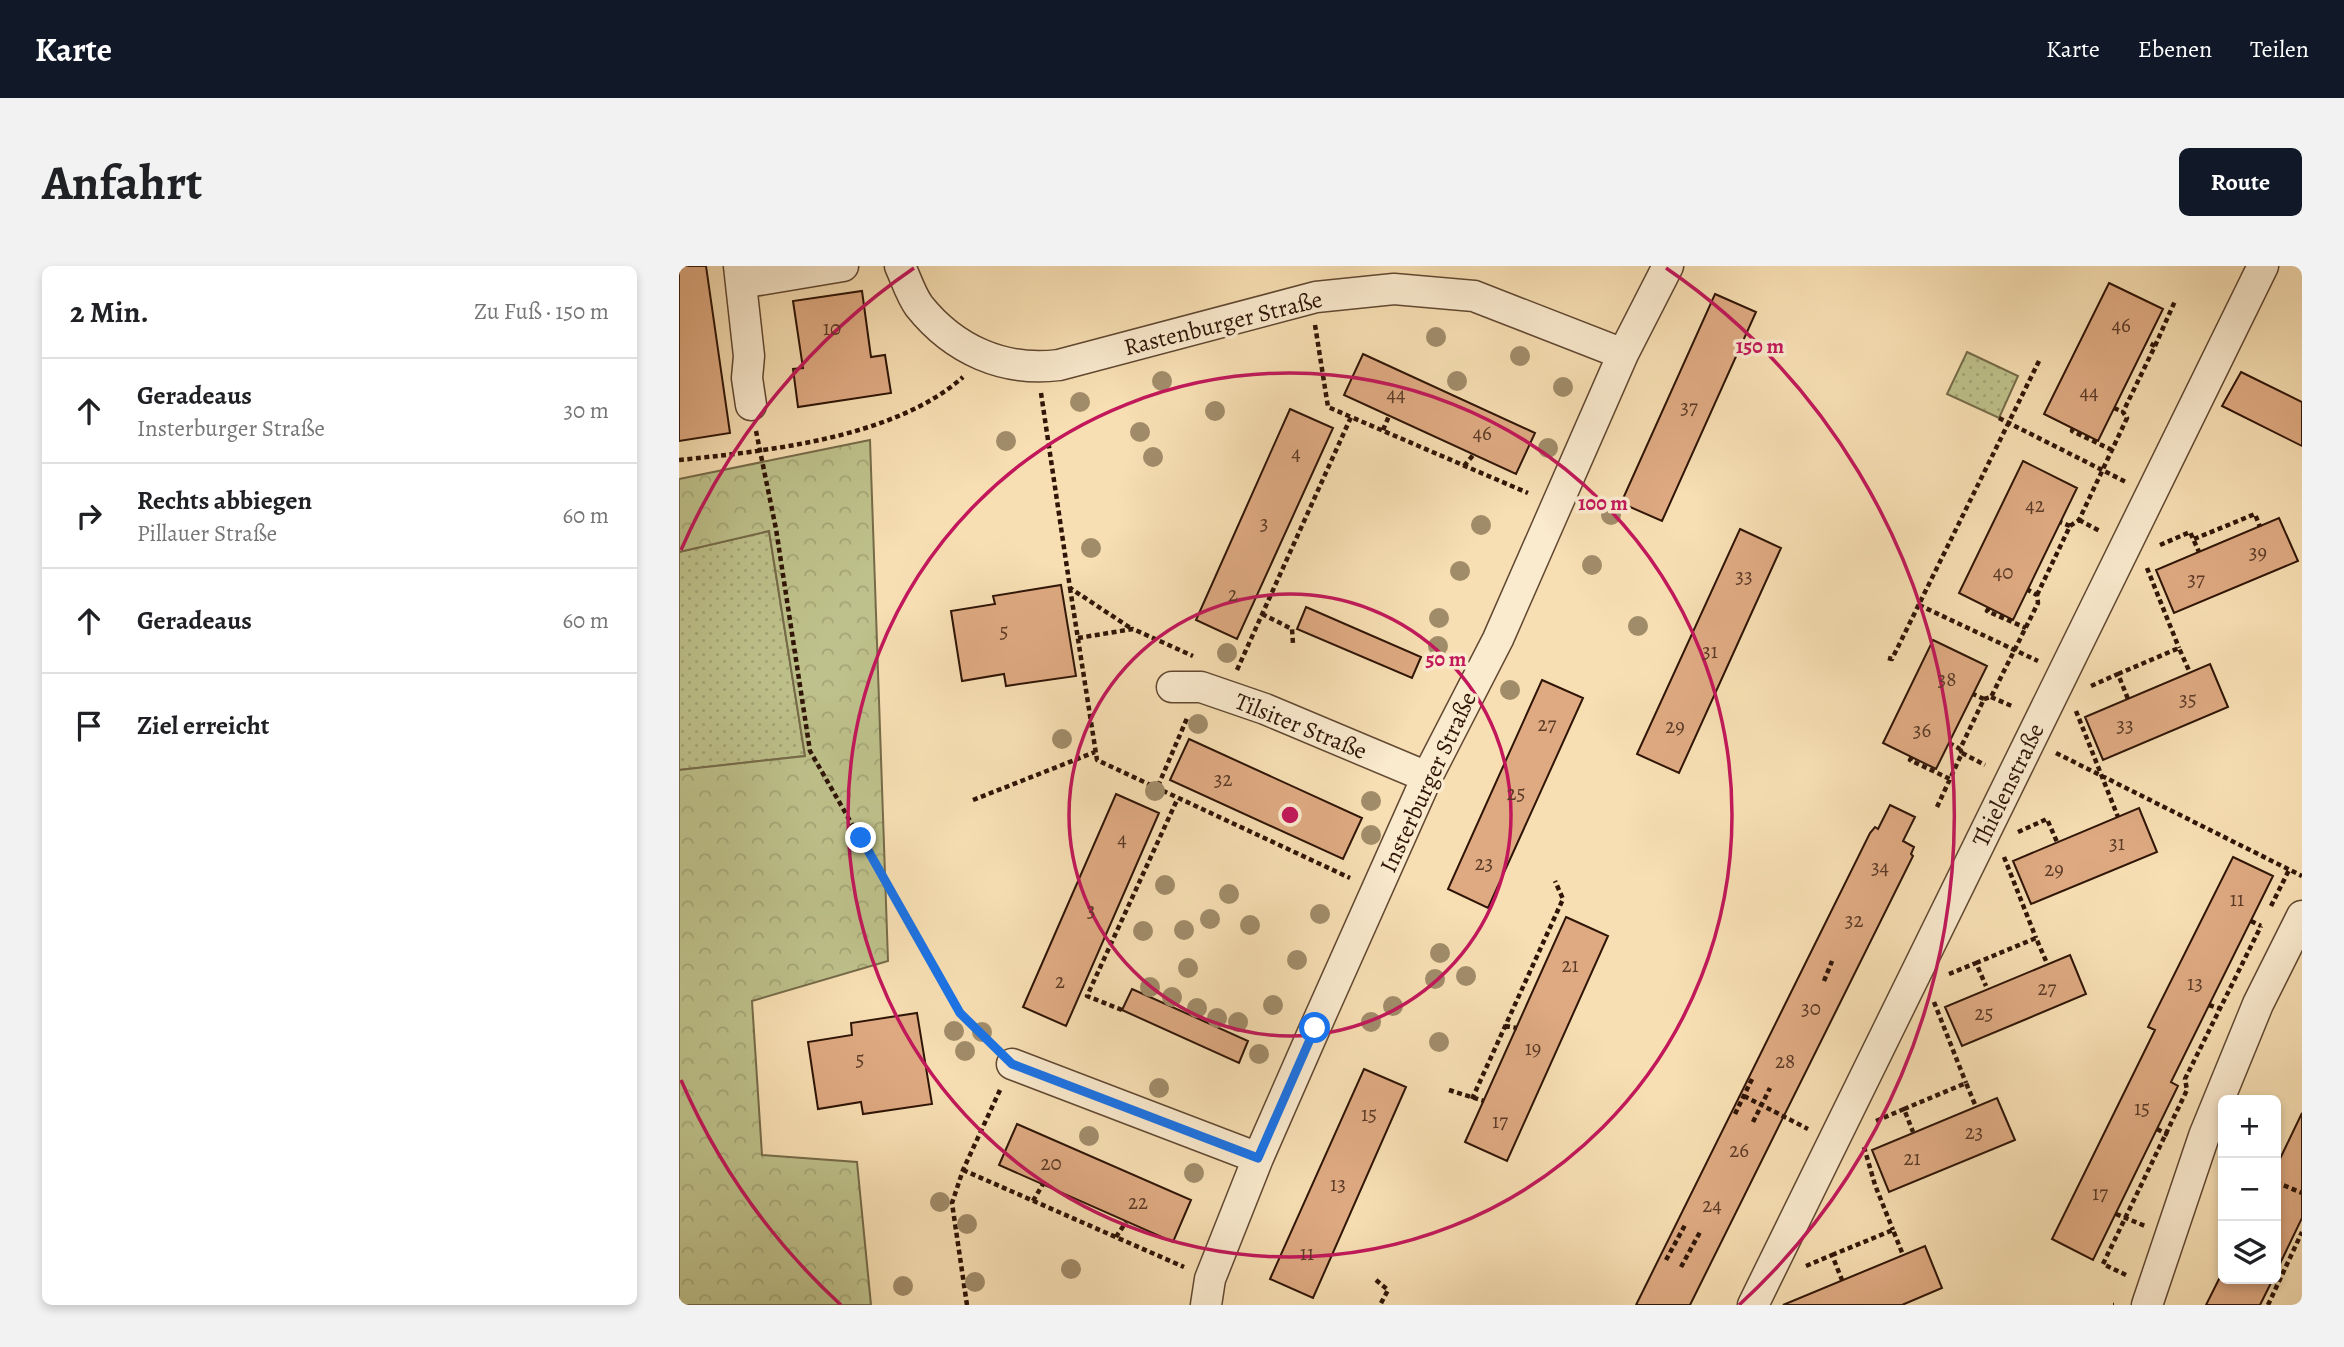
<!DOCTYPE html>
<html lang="de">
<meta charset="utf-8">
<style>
:root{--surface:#fff;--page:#f2f2f2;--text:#202124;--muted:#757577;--line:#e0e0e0;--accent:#111827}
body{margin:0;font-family:Alegreya,serif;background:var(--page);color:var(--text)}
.controls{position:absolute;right:21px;bottom:21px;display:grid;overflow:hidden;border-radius:10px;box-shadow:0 4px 10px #0003}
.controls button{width:63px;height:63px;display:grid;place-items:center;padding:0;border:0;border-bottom:2px solid var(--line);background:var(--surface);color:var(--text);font:35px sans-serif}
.stop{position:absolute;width:21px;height:21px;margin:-16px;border:5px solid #1a73e8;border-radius:50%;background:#fff}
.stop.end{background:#1a73e8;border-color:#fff;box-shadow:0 2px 7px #0008}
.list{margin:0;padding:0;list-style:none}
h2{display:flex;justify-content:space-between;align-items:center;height:91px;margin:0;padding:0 28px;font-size:30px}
h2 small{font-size:23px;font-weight:400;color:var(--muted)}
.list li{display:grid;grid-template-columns:46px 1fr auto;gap:21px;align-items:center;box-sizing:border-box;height:105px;padding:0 28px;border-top:2px solid var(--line)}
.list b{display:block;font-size:26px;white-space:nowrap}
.list p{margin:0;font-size:23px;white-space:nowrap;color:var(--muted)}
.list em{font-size:23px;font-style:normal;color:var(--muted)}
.icon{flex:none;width:38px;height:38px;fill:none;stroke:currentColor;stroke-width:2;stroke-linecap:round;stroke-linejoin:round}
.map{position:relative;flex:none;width:1623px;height:1039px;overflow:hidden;border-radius:10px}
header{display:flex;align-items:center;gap:42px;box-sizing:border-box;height:98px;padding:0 35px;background:var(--accent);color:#fff}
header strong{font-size:33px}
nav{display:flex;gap:38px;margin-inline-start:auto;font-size:24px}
.intro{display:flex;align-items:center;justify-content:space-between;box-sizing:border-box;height:168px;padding:0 42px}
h1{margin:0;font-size:49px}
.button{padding:18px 32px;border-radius:10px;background:var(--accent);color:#fff;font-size:24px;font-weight:700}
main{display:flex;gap:42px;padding:0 42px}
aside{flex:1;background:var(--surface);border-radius:10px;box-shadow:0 4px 10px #0003}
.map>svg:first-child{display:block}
</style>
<header>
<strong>Karte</strong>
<nav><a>Karte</a><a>Ebenen</a><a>Teilen</a></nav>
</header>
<div class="intro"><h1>Anfahrt</h1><a class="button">Route</a></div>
<main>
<aside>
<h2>2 Min.<small>Zu Fuß · 150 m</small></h2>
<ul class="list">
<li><svg class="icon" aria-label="ahead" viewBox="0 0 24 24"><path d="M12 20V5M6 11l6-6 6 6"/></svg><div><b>Geradeaus</b><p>Insterburger Straße</p></div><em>30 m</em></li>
<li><svg class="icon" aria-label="right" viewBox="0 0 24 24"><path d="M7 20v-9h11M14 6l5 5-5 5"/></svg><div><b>Rechts abbiegen</b><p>Pillauer Straße</p></div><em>60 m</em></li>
<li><svg class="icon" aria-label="ahead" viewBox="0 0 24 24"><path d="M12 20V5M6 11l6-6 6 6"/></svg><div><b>Geradeaus</b></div><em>60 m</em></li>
<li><svg class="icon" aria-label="arrive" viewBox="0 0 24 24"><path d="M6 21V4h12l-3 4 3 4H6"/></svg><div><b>Ziel erreicht</b></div></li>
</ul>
</aside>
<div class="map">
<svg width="1623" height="1039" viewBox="0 0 1623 1039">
<defs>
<pattern id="grass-dots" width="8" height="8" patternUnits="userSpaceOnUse" patternTransform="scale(1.75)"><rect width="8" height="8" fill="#bec18b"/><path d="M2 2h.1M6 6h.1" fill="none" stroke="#a4a576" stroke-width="1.8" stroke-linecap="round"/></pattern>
<pattern id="forest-crowns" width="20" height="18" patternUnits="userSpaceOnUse" patternTransform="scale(1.75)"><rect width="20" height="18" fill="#bec18b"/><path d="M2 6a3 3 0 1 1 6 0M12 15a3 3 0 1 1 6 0" fill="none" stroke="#a4a576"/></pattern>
</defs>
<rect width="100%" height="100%" fill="#f7dfb3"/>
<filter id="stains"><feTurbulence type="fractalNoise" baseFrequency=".00286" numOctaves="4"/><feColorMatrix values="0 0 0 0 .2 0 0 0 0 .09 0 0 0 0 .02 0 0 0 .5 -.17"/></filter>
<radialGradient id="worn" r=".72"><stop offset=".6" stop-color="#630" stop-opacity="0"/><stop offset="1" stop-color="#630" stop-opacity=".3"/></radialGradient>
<path fill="url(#grass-dots)" stroke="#766b49" stroke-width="2" d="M 1288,86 L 1339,110 L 1320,152 L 1268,128 Z
M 90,265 L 126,490 L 0,504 L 0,286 Z"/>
<path fill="url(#forest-crowns)" stroke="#766b49" stroke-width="2" d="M 191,174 L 209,695 L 73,735 L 83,889 L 178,896 L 192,1039 L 0,1039 L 0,504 L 126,490 L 90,265 L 0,286 L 0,213 Z"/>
<path fill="#dfaa82" stroke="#2f1507" stroke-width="2" d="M 0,0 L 27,0 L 51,167 L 0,175 Z
M 1430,17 L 1484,43 L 1419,175 L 1365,148 Z
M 183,25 L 192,91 L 206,89 L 212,127 L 119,141 L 114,103 L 124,102 L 114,35 Z
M 1036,28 L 1077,46 L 983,255 L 942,237 Z
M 684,88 L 856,167 L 837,208 L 665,129 Z
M 1562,106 L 1623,136 L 1623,180 L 1543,140 Z
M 611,143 L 654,162 L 558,373 L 517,354 Z
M 1344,195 L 1398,222 L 1334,354 L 1280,327 Z
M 1600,252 L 1619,295 L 1495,347 L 1477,304 Z
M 1061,263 L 1102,282 L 1000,507 L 958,488 Z
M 382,319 L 397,410 L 327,420 L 325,408 L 283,415 L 272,345 L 316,338 L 314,330 Z
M 627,341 L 742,391 L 733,412 L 618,363 Z
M 1254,374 L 1308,400 L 1257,503 L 1204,477 Z
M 1531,398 L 1549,441 L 1424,494 L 1406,451 Z
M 863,414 L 904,432 L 809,642 L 769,623 Z
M 510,473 L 683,552 L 664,593 L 491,514 Z
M 437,528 L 480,547 L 387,760 L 344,741 Z
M 1211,539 L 1236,551 L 1224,575 L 1235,581 L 1232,588 L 1234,590 L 1011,1039 L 957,1039 L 1191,567 L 1196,561 L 1199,563 Z
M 1460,542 L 1478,586 L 1352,638 L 1334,595 Z
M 1554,591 L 1594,610 L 1492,816 L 1499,820 L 1414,994 L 1373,973 L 1476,764 L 1469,761 Z
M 887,651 L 929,670 L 828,895 L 786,876 Z
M 1391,689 L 1407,728 L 1283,780 L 1266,741 Z
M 453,723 L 569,775 L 560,797 L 443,744 Z
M 238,747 L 253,838 L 184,848 L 182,836 L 139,843 L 129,776 L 173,769 L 172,757 Z
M 685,803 L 727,821 L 634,1032 L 591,1013 Z
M 1318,832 L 1336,874 L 1210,926 L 1193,884 Z
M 1623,847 L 1623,952 L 1597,1006 L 1597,901 Z
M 338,858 L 512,934 L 494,976 L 320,899 Z
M 1246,980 L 1263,1022 L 1223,1039 L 1104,1039 Z
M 1540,1013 L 1594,1013 L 1581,1039 L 1527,1039 Z"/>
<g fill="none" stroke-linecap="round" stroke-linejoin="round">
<g stroke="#614832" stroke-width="33">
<path id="street" d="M 60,0 L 70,90 L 68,112 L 72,139
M 221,0 C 227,13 232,29 240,40 C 275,84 325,106 380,99 L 637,31 L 715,23 L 795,30 L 944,88
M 62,17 L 164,0
M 493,421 L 522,421 L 586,443 L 748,511
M 333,798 L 579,892
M 527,1039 L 531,1013 L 579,892 L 636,762 L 748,511 L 819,373 L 944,88 L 989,0
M 1074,1039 L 1584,0
M 1468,1039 L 1525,870 L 1579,738 L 1623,650"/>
</g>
<path stroke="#2f1507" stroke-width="4.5" stroke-dasharray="5 3.5" stroke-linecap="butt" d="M 636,59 L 649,141 L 672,151
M 1476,80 L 1496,35
M 362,127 L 391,322 L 453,363
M 1435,142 L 1444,146
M 1320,152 L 1447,216
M 1394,162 L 1393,165 L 1433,184
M 704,164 L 710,150
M 77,165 L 97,263 L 131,485 L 281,747 L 312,777
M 0,194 C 88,185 216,172 284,111
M 785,200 L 795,188
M 1400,254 L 1421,265
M 1391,260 L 1400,254 L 1448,152 L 1444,146 L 1476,80 L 1468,76
M 1515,273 L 1576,248 L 1581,261
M 1481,279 L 1511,266 L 1520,286
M 1468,302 L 1500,382
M 391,322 L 418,494 L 671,612
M 1358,329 L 1391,260 L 1381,256
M 1240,339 L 1359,395
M 1310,342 L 1308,345 L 1347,362
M 583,348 L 613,363 L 614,378
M 399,372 L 454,363 L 514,390
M 1209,392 L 1213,393 L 1360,95
M 558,404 L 672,151 L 849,227
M 1439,408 L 1500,382 L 1511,407
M 1412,420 L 1439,408 L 1449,433
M 1312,431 L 1335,441
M 1305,433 L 1312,431 L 1359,337 L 1358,329 L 1349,324
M 1397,445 L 1439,551
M 1270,477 L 1281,483 L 1305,433 L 1294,428
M 1283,487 L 1306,499
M 1377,487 L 1623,610
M 1233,491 L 1231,494 L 1271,513
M 479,520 L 509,450
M 294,534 L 416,486
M 1258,541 L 1283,487 L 1281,483
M 1339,566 L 1368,553 L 1378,576
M 1325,591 L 1357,672
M 1592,640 L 1610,604
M 1572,655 L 1582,660
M 1297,697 L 1357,672 L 1367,695
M 1270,708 L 1297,697 L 1307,720
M 1145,715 L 1153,695
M 1255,736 L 1287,817
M 1530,739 L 1542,743
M 443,744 L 408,730 L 498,534
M 826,760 L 838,762
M 770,824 L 805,835
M 1065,830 L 1129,863
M 793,833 L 884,633 L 876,615
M 1225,843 L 1287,817 L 1297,841
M 1056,848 L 1073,813
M 1197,855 L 1225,843 L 1234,866
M 1074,856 L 1091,822
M 1478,863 L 1489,869
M 1185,881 L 1196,919 L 1214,964
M 284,904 L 505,1001
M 1597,916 L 1623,927
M 354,935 L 364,918
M 1437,948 L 1466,960
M 437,971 L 447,956
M 1153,989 L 1214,964 L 1224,989
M 987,994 L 1006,959
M 1127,1000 L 1153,989 L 1163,1014
M 1002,1001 L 1021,966
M 1447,1009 L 1424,998 L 1508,824 L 1506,813 L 1582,660
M 697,1014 L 709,1024 L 701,1039
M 288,1039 L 273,937 L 284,904 L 321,824
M 1434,1039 L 1435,1039
M 1589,1039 L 1623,966"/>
<use href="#street" stroke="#faeace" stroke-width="30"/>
</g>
<g fill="#a18c6a">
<circle cx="757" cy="71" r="10"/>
<circle cx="841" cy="90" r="10"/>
<circle cx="483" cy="115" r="10"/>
<circle cx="778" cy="115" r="10"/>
<circle cx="884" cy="121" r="10"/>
<circle cx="401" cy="136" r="10"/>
<circle cx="536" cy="145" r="10"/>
<circle cx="461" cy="166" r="10"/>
<circle cx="327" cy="175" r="10"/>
<circle cx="869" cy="182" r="10"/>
<circle cx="474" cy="191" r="10"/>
<circle cx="932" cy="249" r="10"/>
<circle cx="802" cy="259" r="10"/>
<circle cx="412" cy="282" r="10"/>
<circle cx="913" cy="299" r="10"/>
<circle cx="781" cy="305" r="10"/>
<circle cx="760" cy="352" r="10"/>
<circle cx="959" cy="360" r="10"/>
<circle cx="759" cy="380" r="10"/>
<circle cx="548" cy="387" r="10"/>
<circle cx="831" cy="424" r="10"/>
<circle cx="519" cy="458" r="10"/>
<circle cx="383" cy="473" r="10"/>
<circle cx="476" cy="525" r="10"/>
<circle cx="692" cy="535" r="10"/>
<circle cx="692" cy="569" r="10"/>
<circle cx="486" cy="619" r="10"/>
<circle cx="550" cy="628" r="10"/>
<circle cx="641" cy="648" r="10"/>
<circle cx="531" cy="653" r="10"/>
<circle cx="571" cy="659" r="10"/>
<circle cx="505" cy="664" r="10"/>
<circle cx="464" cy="665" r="10"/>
<circle cx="761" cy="687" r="10"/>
<circle cx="618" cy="694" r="10"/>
<circle cx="509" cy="702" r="10"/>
<circle cx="787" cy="710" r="10"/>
<circle cx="756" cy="713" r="10"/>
<circle cx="471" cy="721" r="10"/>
<circle cx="493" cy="731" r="10"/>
<circle cx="594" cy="739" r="10"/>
<circle cx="714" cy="740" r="10"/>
<circle cx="518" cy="742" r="10"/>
<circle cx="538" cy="752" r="10"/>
<circle cx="559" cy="756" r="10"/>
<circle cx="692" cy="756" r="10"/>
<circle cx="275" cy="765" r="10"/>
<circle cx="303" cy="766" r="10"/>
<circle cx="760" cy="776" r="10"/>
<circle cx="286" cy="785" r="10"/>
<circle cx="580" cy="788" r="10"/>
<circle cx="480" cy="822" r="10"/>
<circle cx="410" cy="870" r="10"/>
<circle cx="515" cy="907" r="10"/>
<circle cx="261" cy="936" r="10"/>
<circle cx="288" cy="958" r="10"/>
<circle cx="392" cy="1003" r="10"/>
<circle cx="296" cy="1016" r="10"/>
<circle cx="224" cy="1020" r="10"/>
</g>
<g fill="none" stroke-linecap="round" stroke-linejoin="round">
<path stroke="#1a73e8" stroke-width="9" d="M 182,572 L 281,747 L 333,798 L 579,892 L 636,762"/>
</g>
<g fill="none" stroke="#c2185b" stroke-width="3.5">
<circle cx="611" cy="549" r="221"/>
<circle cx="611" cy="549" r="442"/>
<path d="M162 1039A664 664 0 0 1 2 814M2 284A664 664 0 0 1 235 2M987 2A664 664 0 0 1 1060 1039"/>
</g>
<g text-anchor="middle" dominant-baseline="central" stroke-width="7" stroke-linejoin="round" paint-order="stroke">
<g font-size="21" fill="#5b3a26">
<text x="1442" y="59">46</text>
<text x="153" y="62">10</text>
<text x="1410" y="126">44</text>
<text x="717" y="128">44</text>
<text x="1010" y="141">37</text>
<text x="803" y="167">46</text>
<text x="617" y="187">4</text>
<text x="1356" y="239">42</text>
<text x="585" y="257">3</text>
<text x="1579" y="286">39</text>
<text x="1324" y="306">40</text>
<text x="1065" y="310">33</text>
<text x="1517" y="313">37</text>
<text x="554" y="328">2</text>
<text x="325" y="365">5</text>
<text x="1031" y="385">31</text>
<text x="1268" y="413">38</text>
<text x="1509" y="433">35</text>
<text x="868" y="458">27</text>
<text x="1446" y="459">33</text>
<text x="996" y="460">29</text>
<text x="1243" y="464">36</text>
<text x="544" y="513">32</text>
<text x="837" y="527">25</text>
<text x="443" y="573">4</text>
<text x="1438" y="577">31</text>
<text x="805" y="597">23</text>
<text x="1201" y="601">34</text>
<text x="1375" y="603">29</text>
<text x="1558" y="633">11</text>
<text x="412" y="644">3</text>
<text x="1175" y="654">32</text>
<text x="891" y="699">21</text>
<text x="381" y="715">2</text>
<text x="1516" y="717">13</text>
<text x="1368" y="722">27</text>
<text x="1132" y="742">30</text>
<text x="1305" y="747">25</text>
<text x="854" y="782">19</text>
<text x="181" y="793">5</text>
<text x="1106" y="795">28</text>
<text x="1463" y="842">15</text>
<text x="690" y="848">15</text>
<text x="821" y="855">17</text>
<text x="1295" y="866">23</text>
<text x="1060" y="884">26</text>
<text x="1233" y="892">21</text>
<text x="372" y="897">20</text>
<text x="659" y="918">13</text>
<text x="1421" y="927">17</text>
<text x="459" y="936">22</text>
<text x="1033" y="939">24</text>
<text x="628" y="987">11</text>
</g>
<g font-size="24" fill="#2f1507" stroke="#faeace">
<text transform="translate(544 57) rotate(-14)">Rastenburger Straße</text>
<text transform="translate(622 460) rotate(22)">Tilsiter Straße</text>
<text transform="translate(749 516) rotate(-65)">Insterburger Straße</text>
<text transform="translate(1329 519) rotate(-64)">Thielenstraße</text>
</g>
</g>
<circle cx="611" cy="549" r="10" fill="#c2185b" stroke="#faeace" stroke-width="3.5"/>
<g font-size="21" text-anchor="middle" font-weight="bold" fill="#c2185b" stroke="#faeace" stroke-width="7" stroke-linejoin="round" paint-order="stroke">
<text x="1081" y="87">150 m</text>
<text x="924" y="244">100 m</text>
<text x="767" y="400">50 m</text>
</g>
<rect width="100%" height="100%" filter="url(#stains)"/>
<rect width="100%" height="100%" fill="url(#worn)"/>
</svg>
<div class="controls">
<button>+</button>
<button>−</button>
<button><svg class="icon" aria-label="layers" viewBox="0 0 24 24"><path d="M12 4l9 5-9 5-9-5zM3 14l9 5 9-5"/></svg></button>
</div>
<div class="stop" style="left:636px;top:762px"></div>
<div class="stop end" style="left:182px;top:572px"></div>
</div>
</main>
